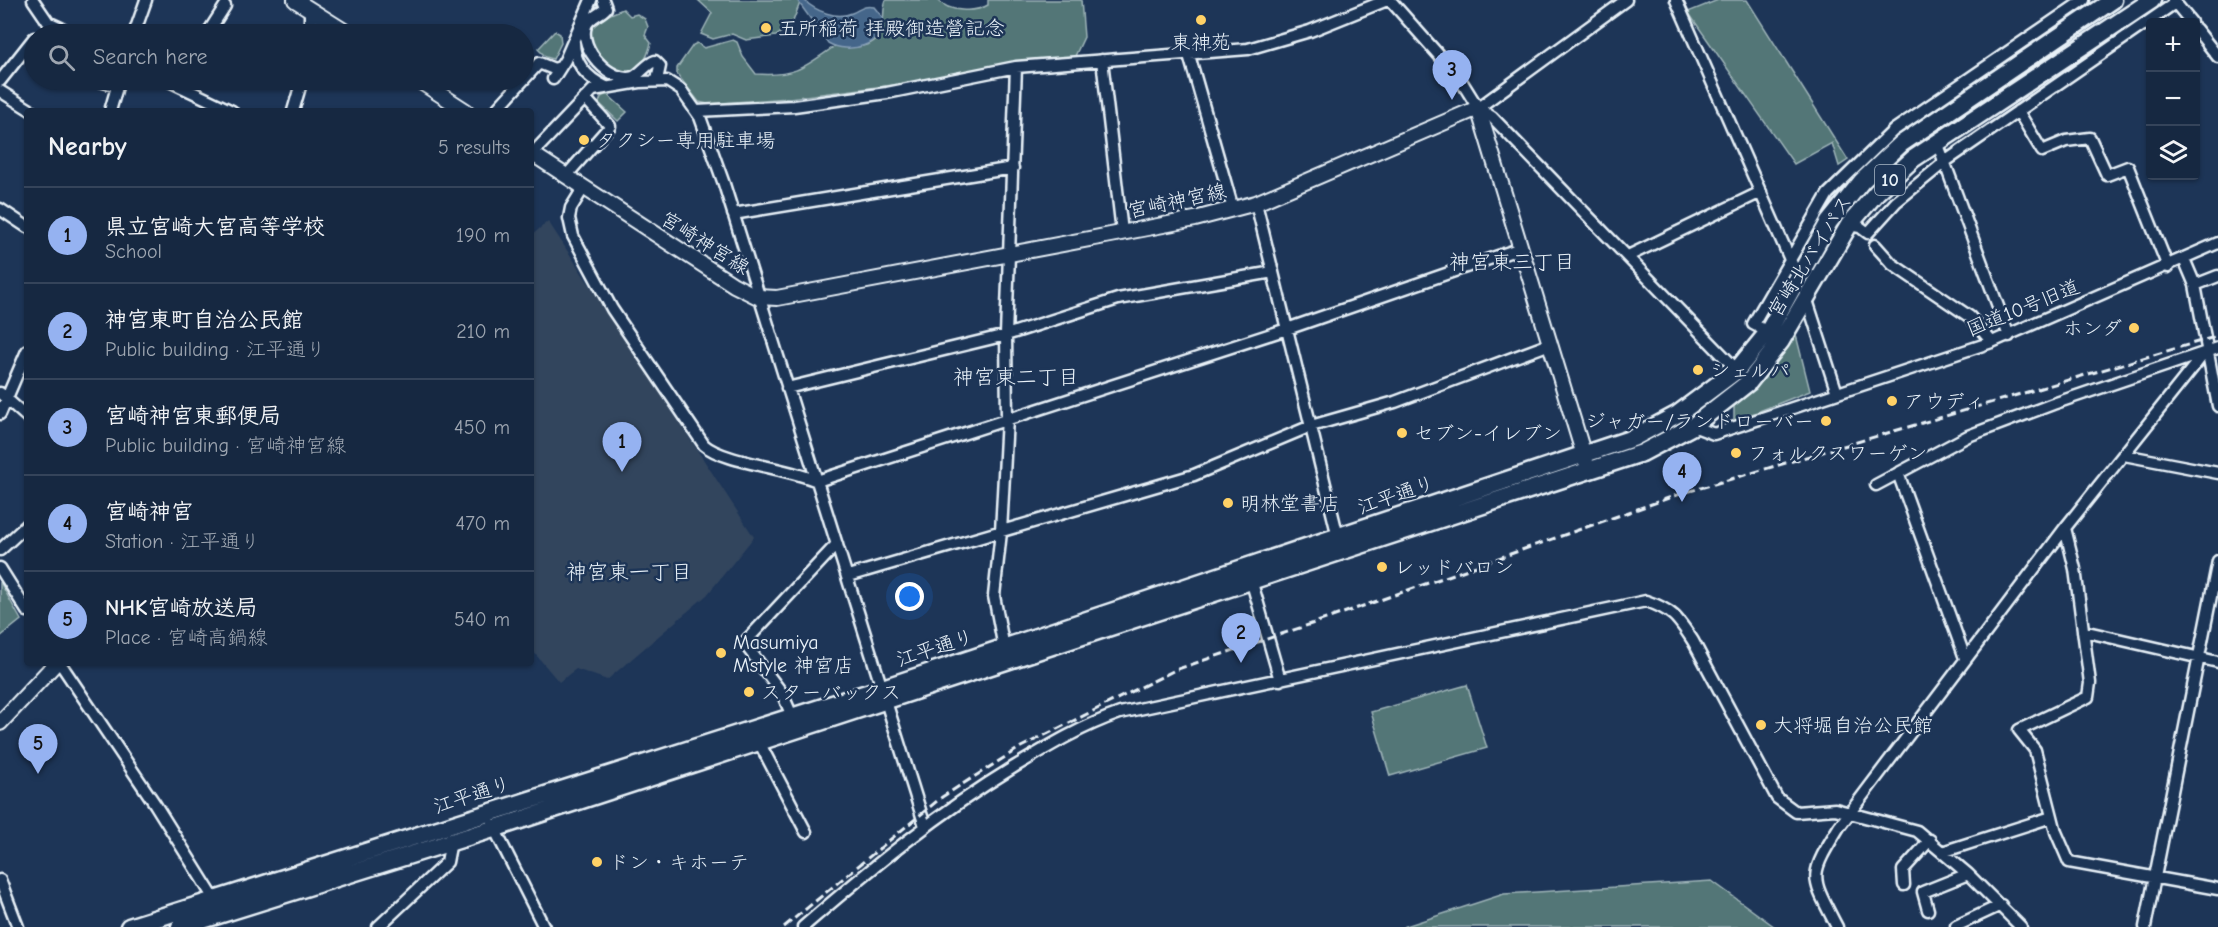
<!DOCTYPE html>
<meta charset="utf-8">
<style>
:root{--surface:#162841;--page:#1f3048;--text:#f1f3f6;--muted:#9ea6b1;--line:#35445a;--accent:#95b2f1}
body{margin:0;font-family:"Comic Neue","Klee One",sans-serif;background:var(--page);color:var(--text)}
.controls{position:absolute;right:18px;top:18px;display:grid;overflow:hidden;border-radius:6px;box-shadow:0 2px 4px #0004}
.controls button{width:54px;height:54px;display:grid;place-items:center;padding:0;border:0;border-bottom:2px solid var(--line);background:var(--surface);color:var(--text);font:30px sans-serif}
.you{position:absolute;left:910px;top:597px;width:21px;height:21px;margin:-15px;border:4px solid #fff;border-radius:50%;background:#1a73e8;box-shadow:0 0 0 9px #1a73e833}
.badge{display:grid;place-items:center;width:39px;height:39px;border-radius:50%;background:var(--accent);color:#111;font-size:20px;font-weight:700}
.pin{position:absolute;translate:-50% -50px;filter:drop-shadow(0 2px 3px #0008)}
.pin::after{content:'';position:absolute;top:32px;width:21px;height:18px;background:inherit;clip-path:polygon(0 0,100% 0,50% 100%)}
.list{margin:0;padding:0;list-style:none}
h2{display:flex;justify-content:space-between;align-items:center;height:78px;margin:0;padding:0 24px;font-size:26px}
h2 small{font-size:20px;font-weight:400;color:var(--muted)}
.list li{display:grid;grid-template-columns:39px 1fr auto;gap:18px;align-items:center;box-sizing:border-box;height:96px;padding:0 24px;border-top:2px solid var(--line)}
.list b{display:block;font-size:22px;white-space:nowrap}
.list p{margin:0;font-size:20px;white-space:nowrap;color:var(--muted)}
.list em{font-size:20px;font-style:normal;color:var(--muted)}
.icon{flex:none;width:33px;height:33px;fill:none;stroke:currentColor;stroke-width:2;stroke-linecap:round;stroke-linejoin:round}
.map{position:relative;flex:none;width:2218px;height:927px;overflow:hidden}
.search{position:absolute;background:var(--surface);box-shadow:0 2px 4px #0004;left:24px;top:24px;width:510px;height:66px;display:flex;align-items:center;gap:15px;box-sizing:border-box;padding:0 21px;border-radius:33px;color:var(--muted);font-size:22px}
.panel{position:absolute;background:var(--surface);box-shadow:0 2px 4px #0004;left:24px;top:108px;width:510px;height:558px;border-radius:6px}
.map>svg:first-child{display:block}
</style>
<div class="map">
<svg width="2218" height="927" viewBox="0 0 2218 927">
<rect width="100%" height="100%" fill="#1d3557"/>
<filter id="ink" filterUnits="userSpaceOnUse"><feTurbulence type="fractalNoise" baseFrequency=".0167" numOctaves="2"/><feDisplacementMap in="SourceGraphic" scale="12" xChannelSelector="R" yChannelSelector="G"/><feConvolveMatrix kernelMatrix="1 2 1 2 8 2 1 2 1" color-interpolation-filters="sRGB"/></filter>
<g filter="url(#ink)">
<path fill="#31445d" d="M 548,221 L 754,537 L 707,595 L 607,680 L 576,669 L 559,682 L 531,649 L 531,236 Z"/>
<path fill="#537677" stroke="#9eb4b8" stroke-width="1.5" d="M 698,0 L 801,0 L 792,24 L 776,36 L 746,40 L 732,34 L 713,39 L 701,34 L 712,13 Z
M 886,0 L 938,0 C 948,12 975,13 988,5 L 988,0 L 1081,0 L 1084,37 L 1075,56 L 1012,62 L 909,83 L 789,98 L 708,104 L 699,102 L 677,74 L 677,68 L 693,45 L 697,43 L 704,48 L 733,40 L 737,42 L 743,57 L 756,74 C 795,77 805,67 835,46 C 855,48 880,50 883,23 C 884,15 883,7 886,0 Z
M 1718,0 L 1747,0 L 1848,160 L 1839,166 L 1832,143 L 1794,164 L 1688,12 Z
M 623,9 L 630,16 L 637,14 L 645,19 L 648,27 L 645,35 L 651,43 C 647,59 642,70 624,73 C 609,66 578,42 594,24 C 601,16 614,13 623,9 Z
M 555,31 L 560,34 L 561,43 L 553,59 L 546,57 L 538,49 Z
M 607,94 L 627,112 L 618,121 L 599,103 L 601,97 Z
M 1796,335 L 1810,391 L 1734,421 L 1734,405 L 1757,386 Z
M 0,582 L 21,620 L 0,637 Z
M 1467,685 L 1487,748 L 1390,776 L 1371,712 Z
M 1712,881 L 1775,927 L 1403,927 L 1504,894 Z"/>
<path fill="#44668a" stroke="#869eb6" stroke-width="1.5" d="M 797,0 L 804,0 C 815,11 837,20 852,13 C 861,9 864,5 874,7 L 883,18 C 884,46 849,55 828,43 Z"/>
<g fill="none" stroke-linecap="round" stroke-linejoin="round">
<g stroke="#e8f1f8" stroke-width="15">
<path id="minor" d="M 33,0 L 48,22 L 74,34
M 603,0 L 606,8 C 600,15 589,17 586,26 C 578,48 611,84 633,77 C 641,74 646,64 655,61 L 660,66 L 657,80
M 1390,0 L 1460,79 L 1478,108 L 1492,117 L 1737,370
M 1676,0 L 1799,280
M 2173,0 L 2191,22
M 2196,29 L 2218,57
M 134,34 L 146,0
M 207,34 L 225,6
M 310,34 L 310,9
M 574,42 C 574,64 587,78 606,87
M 1189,55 L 1233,209
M 1102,60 L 1122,232
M 553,79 L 565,60 L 591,0
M 97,80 L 117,86
M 167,80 L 232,111
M 0,81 L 34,38
M 0,91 L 32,111
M 1478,108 L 1626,0
M 110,111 L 119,80
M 293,111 L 302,80
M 495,111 L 539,63 L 554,69 L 560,67
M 697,111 L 794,106 L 887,93 L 1016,67 L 1248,49 L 1310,31 L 1387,0
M 2018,111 L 2042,151 L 2066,141 L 2090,138 L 2107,175 L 2128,167 L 2168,267
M 1937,142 L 2009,336
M 532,154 L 593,90 L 640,82 L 667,81 L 681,90 L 700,117 L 724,184 L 925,826
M 566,176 L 610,126 L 585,98
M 584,187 L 571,208 L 569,218 L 573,236 L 612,309 L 704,445 C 723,462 788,468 817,481 L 1287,329 L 1521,248
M 1256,203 L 1338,537
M 0,209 L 27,227
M 733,214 L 1013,168
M 1849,225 L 1860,227 L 1868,233 L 1896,202 L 1946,161 L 2175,3
M 1875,245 L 1892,264 L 1970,317 L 1992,342
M 1628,256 L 1761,192
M 2184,259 L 2195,285 L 2218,406
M 2195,285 L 2218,276
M 1805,294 L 1837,393
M 1768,332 L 1753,324 L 1828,194 L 1894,130 L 2084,0
M 787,388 L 1006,335 L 1118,299 L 1273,272
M 0,393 L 27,417
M 0,414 L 27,351
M 1693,426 L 1714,434 L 1992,342 L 2218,243
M 2124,455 L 2218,473
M 1898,473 L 1965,658
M 1876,485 L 1968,436 L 2053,404 L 2218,348
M 2065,528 L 2075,569 L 2090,683 L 2088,697 L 2019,730 L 2035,750 L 2056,832 L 2069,862 L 2218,889
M 0,550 L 27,525
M 0,568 L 27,611
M 848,576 L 1194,475 L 1311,426 L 1395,402 L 1550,344
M 1250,576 L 1280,680
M 2083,631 L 2218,662
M 1004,648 L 994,596 L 1001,532 L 1007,418 L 1006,335 L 1016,67
M 60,663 L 155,804 L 218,905
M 792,716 L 782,693 L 744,643 L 837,544
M 759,742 L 806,832
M 492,824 L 544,927
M 1942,852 L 2052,817
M 0,880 L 18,927
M 1904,885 L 1903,870 L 1930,840
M 1928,910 L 1923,892 L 1968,874
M 1956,926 L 2001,905
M 378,927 L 447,862 L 451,841
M 803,927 C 870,869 938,813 1014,767 C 1049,746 1082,726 1120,713 L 1646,601 C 1673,610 1678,618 1693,641 L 1777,798 L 1796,812 L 1835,809 L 1917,831 L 1968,874 L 2021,927
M 1837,927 C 1810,875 1808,878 1839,827 L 2065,528 L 2206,351
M 2145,927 L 2218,561"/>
</g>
<g stroke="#e8f1f8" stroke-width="18">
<path id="major" d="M 295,0 L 349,34
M 418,80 L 466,111
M 531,153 L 734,285 L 758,297 L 777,298 L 1195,219 L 1256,203 L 1478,108 L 1586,462
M 0,723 L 56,663"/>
</g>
<g stroke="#e8f1f8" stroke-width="21">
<path id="highway" d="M 129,927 L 883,688 L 1633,438 L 1678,414 L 1737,370 L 1768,332 L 1829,222 L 1862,181 L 1901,144 L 2113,0
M 180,927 L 493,829 L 1642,453 L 1693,426 L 1749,382 L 1781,341 L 1849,225 L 1877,192 L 1913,159 L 2152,0"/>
</g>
<use href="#minor" stroke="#1d3557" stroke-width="10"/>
<use href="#major" stroke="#1d3557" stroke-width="14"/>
<use href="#highway" stroke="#1d3557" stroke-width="16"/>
<path stroke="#e8f1f8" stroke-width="3" stroke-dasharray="9 4.5" stroke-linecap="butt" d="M 784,927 L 942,797 L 1021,747 L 1175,670 L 1332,617 L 1680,494 L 2218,336"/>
</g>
</g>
<g fill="#ffd166" stroke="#1d3557" stroke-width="2">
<circle cx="1201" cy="20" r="6"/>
<circle cx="766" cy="28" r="6"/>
<circle cx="584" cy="140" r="6"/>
<circle cx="2134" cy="328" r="6"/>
<circle cx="1698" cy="370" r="6"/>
<circle cx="1892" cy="401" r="6"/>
<circle cx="1826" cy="421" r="6"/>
<circle cx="1402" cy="433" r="6"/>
<circle cx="1736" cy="453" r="6"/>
<circle cx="1228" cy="503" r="6"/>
<circle cx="1382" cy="567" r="6"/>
<circle cx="721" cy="653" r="6"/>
<circle cx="749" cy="692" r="6"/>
<circle cx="1761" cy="725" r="6"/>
<circle cx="597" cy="862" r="6"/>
</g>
<g text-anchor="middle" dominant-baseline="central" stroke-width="5" stroke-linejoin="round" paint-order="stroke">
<rect fill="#1d3557" stroke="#abb9c8" stroke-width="1.5" x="1875" y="165" width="30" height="30" rx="4.5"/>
<g font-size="18" font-weight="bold" fill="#e8f1f8">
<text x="1890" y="180">10</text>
</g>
<g font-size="20" fill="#e8f1f8" stroke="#1d3557" text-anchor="start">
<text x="778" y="28">五所稲荷 拝殿御造營記念</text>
<text x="1201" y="42" text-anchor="middle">東神苑</text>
<text x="596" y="140">タクシー専用駐車場</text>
<text x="2122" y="328" text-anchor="end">ホンダ</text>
<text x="1710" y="370">シェルパ</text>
<text x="1904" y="401">アウディ</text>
<text x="1814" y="421" text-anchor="end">ジャガー/ランドローバー</text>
<text x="1414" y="433">セブン-イレブン</text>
<text x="1748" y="453">フォルクスワーゲン</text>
<text x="1240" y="503">明林堂書店</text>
<text x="1394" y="567">レッドバロン</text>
<text x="733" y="642">Masumiya<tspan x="733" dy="23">Mstyle 神宮店</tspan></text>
<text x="761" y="692">スターバックス</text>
<text x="1773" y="725">大将堀自治公民館</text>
<text x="609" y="862">ドン・キホーテ</text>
</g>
<g font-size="20" fill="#e8f1f8" stroke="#1d3557">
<text transform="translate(1177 201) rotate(-12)">宮崎神宮線</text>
<text transform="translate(705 243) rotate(32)">宮崎神宮線</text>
<text transform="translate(1810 256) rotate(-58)">宮崎北バイパス</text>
<text transform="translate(2023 308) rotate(-22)">国道10号旧道</text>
<text transform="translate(1396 495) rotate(-19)">江平通り</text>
<text transform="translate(935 648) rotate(-18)">江平通り</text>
<text transform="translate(472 795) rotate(-18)">江平通り</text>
</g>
<g font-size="21" fill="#e8f1f8" stroke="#1d3557">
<text x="1512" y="262">神宮東三丁目</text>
<text x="1016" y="377">神宮東二丁目</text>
<text x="629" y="572">神宮東一丁目</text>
</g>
</g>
</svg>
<div class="controls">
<button>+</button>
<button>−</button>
<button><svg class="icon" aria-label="layers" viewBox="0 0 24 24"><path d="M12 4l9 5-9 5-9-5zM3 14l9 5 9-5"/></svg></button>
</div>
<div class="you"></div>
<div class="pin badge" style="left:622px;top:472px">1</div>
<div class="pin badge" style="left:1241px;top:663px">2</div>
<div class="pin badge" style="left:1452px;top:100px">3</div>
<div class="pin badge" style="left:1682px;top:502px">4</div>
<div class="pin badge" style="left:38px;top:774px">5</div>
<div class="search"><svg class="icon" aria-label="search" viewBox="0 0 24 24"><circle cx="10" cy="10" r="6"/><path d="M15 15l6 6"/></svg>Search here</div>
<section class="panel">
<h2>Nearby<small>5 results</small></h2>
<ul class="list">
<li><span class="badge">1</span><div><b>県立宮崎大宮高等学校</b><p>School</p></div><em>190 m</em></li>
<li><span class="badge">2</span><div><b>神宮東町自治公民館</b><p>Public building · 江平通り</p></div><em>210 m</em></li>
<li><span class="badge">3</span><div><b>宮崎神宮東郵便局</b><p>Public building · 宮崎神宮線</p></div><em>450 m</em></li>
<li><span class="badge">4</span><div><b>宮崎神宮</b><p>Station · 江平通り</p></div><em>470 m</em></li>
<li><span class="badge">5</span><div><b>NHK宮崎放送局</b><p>Place · 宮崎高鍋線</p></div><em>540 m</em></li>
</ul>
</section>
</div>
